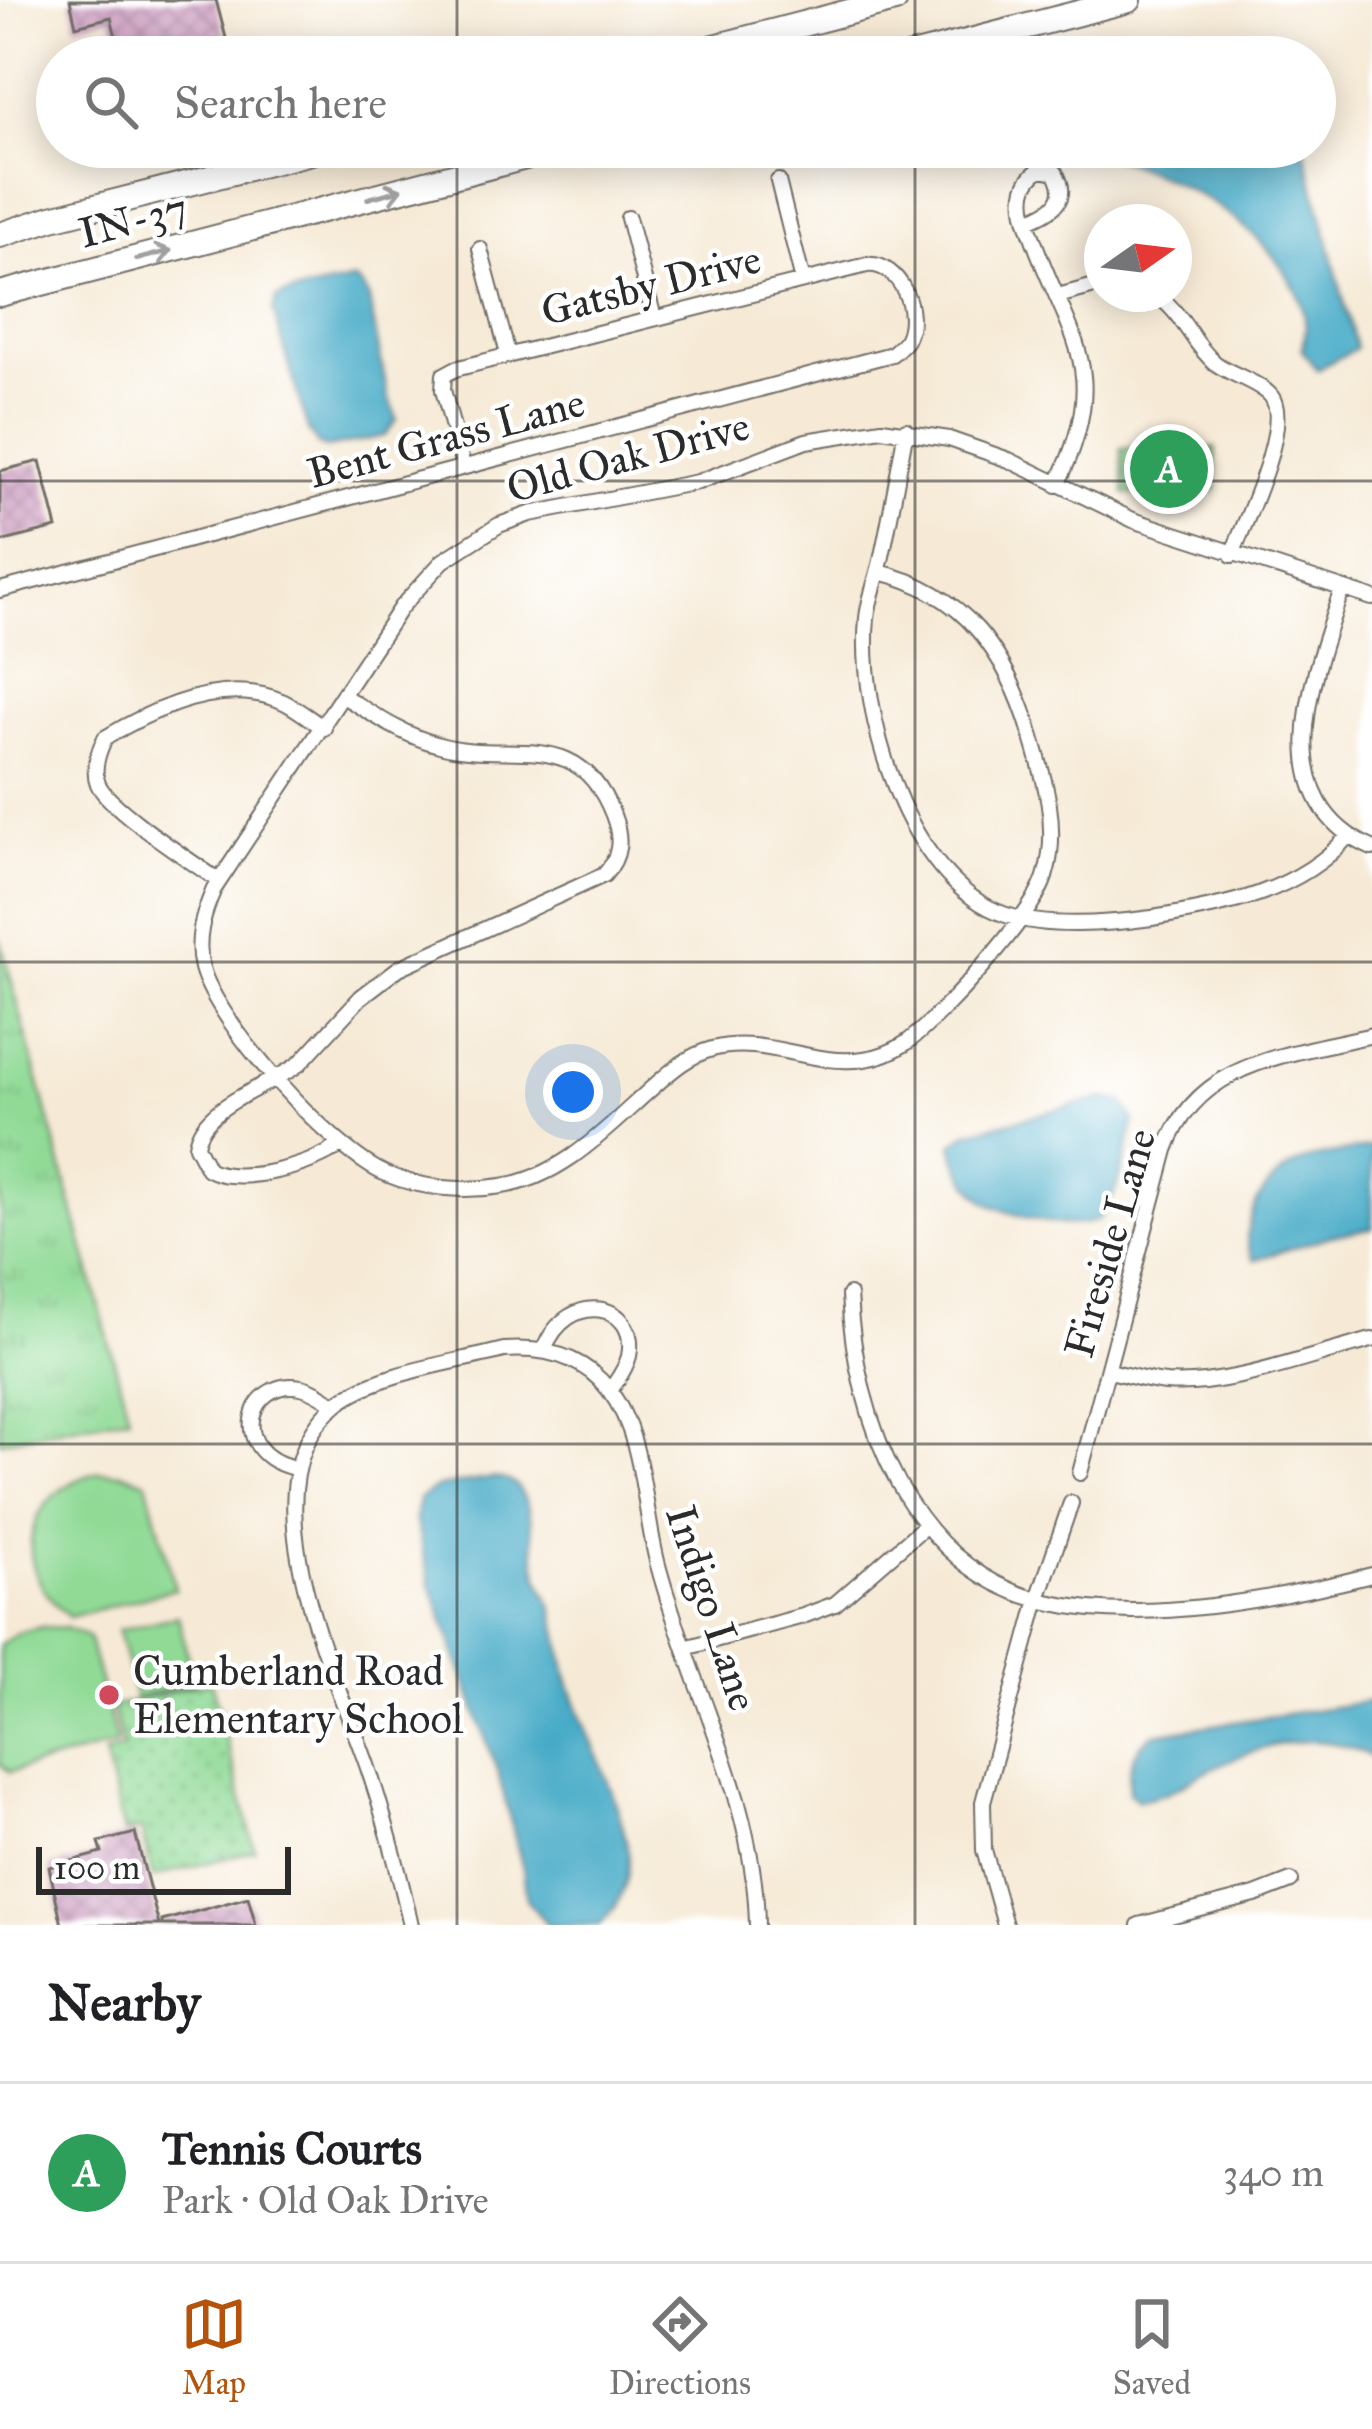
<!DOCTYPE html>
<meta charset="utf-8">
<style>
:root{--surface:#fff;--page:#f6f6f6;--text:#202124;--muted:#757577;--line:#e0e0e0;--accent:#b45309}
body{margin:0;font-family:"IM FELL Great Primer",serif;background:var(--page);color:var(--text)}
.compass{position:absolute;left:1084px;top:204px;width:108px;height:108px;border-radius:50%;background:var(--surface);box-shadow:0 6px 30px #0003;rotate:76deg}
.scale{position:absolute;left:36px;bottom:30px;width:255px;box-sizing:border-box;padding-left:12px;border:6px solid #2b2b2b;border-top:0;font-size:33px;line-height:42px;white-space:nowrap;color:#2b2b2b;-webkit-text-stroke:9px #fff;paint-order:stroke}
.you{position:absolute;left:573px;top:1092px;width:42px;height:42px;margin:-30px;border:9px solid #fff;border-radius:50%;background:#1a73e8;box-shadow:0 0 0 18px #1a73e833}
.badge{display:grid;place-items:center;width:78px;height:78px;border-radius:50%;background:var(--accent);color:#fff;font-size:39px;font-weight:700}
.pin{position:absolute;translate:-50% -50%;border:6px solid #fff;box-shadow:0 3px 12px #0006}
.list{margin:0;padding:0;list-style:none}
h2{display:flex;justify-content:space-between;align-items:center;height:156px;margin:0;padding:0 48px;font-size:51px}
h2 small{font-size:39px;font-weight:400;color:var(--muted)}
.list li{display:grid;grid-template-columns:78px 1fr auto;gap:36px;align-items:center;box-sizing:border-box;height:180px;padding:0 48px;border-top:3px solid var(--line)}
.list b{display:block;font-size:45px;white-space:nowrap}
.list p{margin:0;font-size:39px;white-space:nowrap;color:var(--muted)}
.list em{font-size:39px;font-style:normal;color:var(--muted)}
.icon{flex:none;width:66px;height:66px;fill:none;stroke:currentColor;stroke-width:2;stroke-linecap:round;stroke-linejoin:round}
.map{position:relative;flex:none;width:1372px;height:1925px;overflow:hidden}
.search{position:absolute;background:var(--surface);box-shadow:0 6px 30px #0003;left:36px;right:36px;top:36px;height:132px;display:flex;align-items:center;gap:30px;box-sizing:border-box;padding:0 42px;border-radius:66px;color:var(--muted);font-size:45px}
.sheet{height:336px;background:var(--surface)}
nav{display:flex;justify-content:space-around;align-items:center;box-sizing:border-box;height:168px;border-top:3px solid var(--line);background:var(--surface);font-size:33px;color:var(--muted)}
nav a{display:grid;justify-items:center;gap:6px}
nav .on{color:var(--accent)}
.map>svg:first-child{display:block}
</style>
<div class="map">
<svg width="1372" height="1925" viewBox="0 0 1372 1925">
<defs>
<pattern id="grass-tufts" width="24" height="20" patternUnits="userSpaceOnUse" patternTransform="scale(3)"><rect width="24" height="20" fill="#90da96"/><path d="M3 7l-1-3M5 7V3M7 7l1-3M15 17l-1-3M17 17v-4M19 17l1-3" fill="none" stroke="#7cbb81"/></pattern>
<pattern id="park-dots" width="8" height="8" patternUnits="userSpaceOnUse" patternTransform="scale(3)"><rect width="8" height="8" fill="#90da96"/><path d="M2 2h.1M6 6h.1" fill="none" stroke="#7cbb81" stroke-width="1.8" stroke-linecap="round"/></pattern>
<pattern id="building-cross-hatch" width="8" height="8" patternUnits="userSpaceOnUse" patternTransform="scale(3)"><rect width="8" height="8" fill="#cf9ec2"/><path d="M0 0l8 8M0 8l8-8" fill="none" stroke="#a8819e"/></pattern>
</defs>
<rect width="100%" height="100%" fill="#fff"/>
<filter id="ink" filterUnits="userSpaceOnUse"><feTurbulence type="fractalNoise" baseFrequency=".00833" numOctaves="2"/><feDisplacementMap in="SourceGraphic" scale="24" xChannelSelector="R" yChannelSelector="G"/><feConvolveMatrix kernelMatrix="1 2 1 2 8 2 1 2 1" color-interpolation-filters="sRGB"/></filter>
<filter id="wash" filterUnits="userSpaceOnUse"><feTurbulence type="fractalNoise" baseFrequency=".004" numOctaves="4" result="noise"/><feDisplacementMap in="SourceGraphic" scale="48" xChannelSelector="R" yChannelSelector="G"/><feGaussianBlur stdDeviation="2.7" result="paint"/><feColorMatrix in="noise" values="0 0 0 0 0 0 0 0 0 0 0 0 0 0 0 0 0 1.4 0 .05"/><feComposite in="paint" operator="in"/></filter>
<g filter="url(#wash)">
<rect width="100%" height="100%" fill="#f6ead6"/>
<path fill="url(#grass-tufts)" stroke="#5e8260" stroke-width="3" d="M 0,939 L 129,1416 L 0,1441 Z"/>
<path fill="url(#park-dots)" stroke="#5e8260" stroke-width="3" d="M 1215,448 L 1216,490 L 1125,494 L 1121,449 Z
M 211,1681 L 255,1850 L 153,1877 L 141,1829 L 124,1833 L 104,1754 L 123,1748 L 112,1707 Z"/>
<path fill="#90da96" stroke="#5e8260" stroke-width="3" d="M 100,1472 L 124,1473 L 147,1482 L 175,1589 L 69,1617 C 7,1566 23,1492 100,1472 Z
M 178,1616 L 194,1683 L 135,1698 L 118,1630 Z
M 41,1627 L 66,1628 L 88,1637 L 117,1744 L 10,1772 L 0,1764 L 0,1645 L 18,1633 Z"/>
<path fill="#47abc7" stroke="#396b79" stroke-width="3" d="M 1100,147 L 1304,147 L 1356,348 L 1317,370 L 1302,350 C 1310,324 1304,303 1290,280 C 1250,213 1178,180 1107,155 Z
M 355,280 L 364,288 L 369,299 L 388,396 L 397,419 L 385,436 L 327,448 L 319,446 L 308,430 L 273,310 L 277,298 L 283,295 Z
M 1103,1098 L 1124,1102 L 1134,1121 C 1130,1144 1116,1203 1100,1218 C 1081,1235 1002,1215 984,1200 C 969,1187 955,1163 953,1144 L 968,1132 Z
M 1372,1147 L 1372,1228 L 1334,1235 L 1254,1260 C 1233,1228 1265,1178 1296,1164 C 1319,1154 1347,1152 1372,1147 Z
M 492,1478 C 506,1479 515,1480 522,1494 C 536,1519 531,1546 538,1574 C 541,1586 548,1596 552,1607 C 560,1630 562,1656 568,1679 C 585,1735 619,1793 628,1851 C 633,1878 618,1907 600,1925 L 548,1925 L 527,1901 L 523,1869 L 498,1773 L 431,1586 L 415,1518 L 419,1499 L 438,1487 Z
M 1372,1701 L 1372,1758 C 1324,1728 1266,1743 1217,1766 C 1185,1781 1178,1793 1139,1800 L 1129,1793 C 1127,1769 1133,1747 1154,1734 Z"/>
<g id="blocks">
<path fill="url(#building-cross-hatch)" d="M 70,0 L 216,0 L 231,57 L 121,57 L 111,17 L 76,26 Z
M 40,461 L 57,528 L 0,542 L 0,471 Z
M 135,1833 L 159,1925 L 62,1925 L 49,1867 L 102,1853 L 99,1842 Z
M 248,1897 L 256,1925 L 162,1925 L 162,1921 Z"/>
</g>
</g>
<g filter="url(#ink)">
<use href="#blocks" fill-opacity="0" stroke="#726e67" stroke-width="3"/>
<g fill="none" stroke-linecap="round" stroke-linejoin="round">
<g stroke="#726e67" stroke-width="18">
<path id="minor" d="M 1041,169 L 1055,172 C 1072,200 1051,212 1027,221 C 1021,201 1021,181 1041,169 Z
M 778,181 L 803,281
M 628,218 L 654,318
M 1027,221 C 1062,333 1117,362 1057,485
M 480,249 L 508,354
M 1154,294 C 1183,311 1191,343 1215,363 C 1231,375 1259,382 1271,396 C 1293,423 1244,523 1232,555
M 1058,296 L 1102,284
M 906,430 C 898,472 891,515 882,556 C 878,577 869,597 867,618 C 858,713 907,882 1006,915 C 1049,929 1107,924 1152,918 C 1223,907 1300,892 1349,835
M 879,572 C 965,592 1007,654 1031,734 C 1045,780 1060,829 1045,877 C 1033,916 940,1018 906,1043 C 894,1051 879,1057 864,1059 C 813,1067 764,1035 712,1049 C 687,1056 670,1072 652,1088 C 608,1127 563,1177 502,1186 C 464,1192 422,1189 386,1174 C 333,1152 217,1024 202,968 C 195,940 203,914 214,889 L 401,607 L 443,561 L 499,525 L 530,514 L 698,482 L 806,441 L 882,429 L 949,439 L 1009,460 L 1133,520 L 1372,598
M 1342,589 C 1314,673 1263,800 1372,848
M 0,590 L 892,354 C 894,352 904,344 906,340 C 921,312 900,262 867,265 L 455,369 L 444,375 L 443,390 L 463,466
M 219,881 C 194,863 108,808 98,784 C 92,769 98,752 105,738 C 156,707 226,676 284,702 C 298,709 311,720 324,728
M 340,1145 C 314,1166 238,1186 208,1169 L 196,1146 C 201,1104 272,1086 300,1063 L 361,997 L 399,968 L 604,875 C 621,857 622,838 613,815 C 577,722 509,766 436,744 C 403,735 374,715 345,697
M 849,1295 C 855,1420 910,1571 1047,1602 C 1145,1625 1276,1599 1372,1575
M 544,1350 C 567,1288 640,1302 629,1356 C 626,1369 617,1380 610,1391
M 1109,1371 C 1128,1375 1147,1381 1166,1383 C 1228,1388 1311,1355 1372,1340
M 295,1468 C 226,1453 248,1377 301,1387 C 313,1389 325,1398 336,1405
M 1080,1473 L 1166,1150 C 1197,1060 1290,1055 1372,1035
M 685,1648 L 803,1616 L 835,1604 L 926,1525
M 411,1925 C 399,1872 385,1817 367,1765 C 334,1671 239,1481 338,1403 C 377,1372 455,1363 504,1350 C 544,1347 583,1356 609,1390 C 645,1437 643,1510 658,1565 C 690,1686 755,1798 757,1925
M 1005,1925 L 984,1850 L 983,1802 L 1038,1599 L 1071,1503
M 1139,1925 L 1255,1895 L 1291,1881"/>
</g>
<g stroke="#726e67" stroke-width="28">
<path id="motorway" d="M 676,57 L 895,0
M 908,57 L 1129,0
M 0,235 L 52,218 L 331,147
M 0,294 L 564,147"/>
</g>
<use href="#minor" stroke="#fff" stroke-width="14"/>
<use href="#motorway" stroke="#fff" stroke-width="24"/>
</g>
<defs><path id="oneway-shaft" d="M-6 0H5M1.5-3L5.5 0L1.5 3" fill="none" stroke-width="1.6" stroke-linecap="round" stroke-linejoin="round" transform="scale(3)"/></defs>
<g stroke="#a0a0a0">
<use href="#oneway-shaft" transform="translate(385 194) rotate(-15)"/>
<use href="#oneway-shaft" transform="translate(154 255) rotate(-15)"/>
</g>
</g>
<path fill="none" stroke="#2b2b2b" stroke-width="3" stroke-opacity="0.55" d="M 457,0 L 457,57M 915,0 L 915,57M 457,147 L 457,1925M 915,147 L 915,1925M 0,481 L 1372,481M 0,962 L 1372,962M 0,1444 L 1372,1444"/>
<circle fill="#d1495b" stroke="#fff" stroke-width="4.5" cx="109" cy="1695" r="12"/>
<g text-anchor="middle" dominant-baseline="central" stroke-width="9" stroke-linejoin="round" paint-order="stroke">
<g font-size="42" fill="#2b2b2b" stroke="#fff">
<text transform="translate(133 220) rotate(-15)">IN-37</text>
<text transform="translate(651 285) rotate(-14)">Gatsby Drive</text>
<text transform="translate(446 438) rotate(-15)">Bent Grass Lane</text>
<text transform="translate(628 457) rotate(-15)">Old Oak Drive</text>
<text transform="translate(1110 1243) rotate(-74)">Fireside Lane</text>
<text transform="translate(712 1608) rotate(72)">Indigo Lane</text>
</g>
<g font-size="42" fill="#2b2b2b" stroke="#fff" text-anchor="start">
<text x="133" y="1671">Cumberland Road<tspan x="133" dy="48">Elementary School</tspan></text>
</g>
</g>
</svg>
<svg class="compass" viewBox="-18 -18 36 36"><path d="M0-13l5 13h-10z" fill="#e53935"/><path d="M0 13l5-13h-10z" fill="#757577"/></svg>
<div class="scale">100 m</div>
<div class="you"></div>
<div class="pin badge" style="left:1169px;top:469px;background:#2e9e5b">A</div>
<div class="search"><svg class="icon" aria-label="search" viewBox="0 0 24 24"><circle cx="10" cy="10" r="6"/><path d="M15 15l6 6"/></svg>Search here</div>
</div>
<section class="sheet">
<h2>Nearby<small></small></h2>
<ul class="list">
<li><span class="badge" style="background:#2e9e5b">A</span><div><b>Tennis Courts</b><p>Park · Old Oak Drive</p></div><em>340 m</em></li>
</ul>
</section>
<nav>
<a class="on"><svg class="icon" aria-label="map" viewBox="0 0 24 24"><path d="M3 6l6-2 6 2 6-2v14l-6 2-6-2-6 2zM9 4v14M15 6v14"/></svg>Map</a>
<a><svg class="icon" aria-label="directions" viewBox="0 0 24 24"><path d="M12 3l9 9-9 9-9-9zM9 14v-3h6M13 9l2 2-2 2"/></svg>Directions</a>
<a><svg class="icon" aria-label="saved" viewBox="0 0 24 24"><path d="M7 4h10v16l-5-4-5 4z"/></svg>Saved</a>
</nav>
